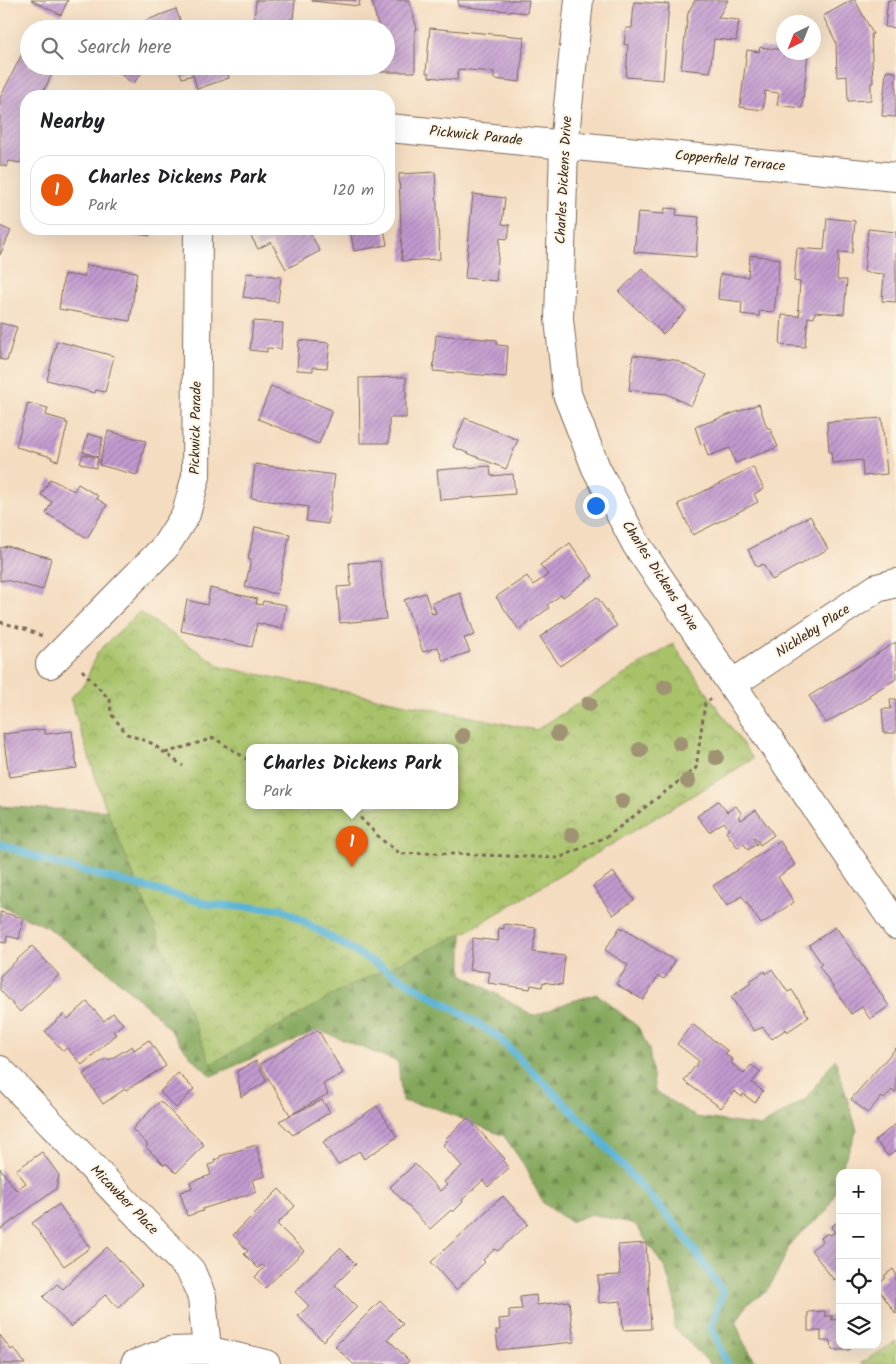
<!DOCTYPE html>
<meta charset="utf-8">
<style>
:root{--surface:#fff;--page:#f2f2f2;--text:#202124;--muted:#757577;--line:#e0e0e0;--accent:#ea580c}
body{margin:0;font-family:Kalam,sans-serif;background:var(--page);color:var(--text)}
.controls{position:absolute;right:15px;bottom:15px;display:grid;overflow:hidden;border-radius:10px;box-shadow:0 5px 20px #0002}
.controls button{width:45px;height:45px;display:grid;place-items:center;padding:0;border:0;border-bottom:1px solid var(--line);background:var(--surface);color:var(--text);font:25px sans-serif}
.compass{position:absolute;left:776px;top:15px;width:45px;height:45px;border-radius:50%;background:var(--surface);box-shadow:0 5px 20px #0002;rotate:223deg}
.you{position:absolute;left:595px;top:505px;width:18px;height:18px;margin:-12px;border:4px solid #fff;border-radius:50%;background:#1a73e8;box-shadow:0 0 0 8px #1a73e833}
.badge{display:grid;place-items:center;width:32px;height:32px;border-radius:50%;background:var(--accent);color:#fff;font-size:16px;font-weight:700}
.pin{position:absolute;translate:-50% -41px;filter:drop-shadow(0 1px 2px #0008)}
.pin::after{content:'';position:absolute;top:26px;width:18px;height:15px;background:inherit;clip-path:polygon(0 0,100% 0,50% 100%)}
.popup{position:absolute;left:246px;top:744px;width:212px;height:65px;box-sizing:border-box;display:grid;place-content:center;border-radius:10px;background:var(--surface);filter:drop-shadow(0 1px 4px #0005);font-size:16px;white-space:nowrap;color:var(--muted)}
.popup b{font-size:19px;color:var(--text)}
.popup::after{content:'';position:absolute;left:50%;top:100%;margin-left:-10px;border:10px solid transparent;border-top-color:var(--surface)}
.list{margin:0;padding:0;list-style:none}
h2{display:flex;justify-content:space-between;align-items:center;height:65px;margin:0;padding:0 20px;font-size:21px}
h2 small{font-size:16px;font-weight:400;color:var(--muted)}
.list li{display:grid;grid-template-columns:32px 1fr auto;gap:15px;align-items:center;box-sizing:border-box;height:70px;margin:0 10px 10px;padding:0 10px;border:1px solid var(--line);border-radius:20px}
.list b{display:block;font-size:19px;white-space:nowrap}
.list p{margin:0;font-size:16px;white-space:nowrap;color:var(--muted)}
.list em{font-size:16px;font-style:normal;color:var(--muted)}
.icon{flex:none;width:28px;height:28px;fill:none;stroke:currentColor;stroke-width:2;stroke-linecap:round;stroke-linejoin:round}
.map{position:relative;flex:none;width:896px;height:1364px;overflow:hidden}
.search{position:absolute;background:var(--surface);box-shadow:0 5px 20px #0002;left:20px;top:20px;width:375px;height:55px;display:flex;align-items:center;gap:12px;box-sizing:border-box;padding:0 18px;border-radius:28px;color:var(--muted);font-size:19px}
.panel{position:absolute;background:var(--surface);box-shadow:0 5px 20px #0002;left:20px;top:90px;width:375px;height:145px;border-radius:20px}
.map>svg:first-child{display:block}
</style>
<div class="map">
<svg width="896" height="1364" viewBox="0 0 896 1364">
<defs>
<pattern id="forest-firs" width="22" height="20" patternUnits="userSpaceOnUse" patternTransform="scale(1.25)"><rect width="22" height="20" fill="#85a85d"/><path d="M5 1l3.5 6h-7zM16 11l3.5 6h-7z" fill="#6e894c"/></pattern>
<pattern id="park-crowns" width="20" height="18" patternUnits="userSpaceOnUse" patternTransform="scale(1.25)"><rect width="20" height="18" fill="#a7c269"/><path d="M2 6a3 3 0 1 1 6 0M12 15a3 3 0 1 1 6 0" fill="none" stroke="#899e56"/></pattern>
<pattern id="building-hatch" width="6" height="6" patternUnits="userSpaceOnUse" patternTransform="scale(1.25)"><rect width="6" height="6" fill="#c29ad0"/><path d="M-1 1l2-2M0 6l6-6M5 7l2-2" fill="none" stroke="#9f7ea8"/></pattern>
</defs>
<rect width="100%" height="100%" fill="#fcf5e5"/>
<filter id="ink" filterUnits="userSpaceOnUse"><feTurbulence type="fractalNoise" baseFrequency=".02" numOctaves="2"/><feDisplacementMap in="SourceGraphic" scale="10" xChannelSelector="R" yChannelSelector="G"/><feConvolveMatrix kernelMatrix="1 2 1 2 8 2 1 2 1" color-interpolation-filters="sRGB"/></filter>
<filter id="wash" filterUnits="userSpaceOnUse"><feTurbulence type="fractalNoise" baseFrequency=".0096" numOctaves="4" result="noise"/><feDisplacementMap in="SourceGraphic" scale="20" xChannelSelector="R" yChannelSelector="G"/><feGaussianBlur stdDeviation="1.12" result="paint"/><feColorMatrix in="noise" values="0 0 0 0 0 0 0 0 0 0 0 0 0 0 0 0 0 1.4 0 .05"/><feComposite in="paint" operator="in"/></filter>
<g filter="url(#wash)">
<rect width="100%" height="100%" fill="#f4dcc0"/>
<path fill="url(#forest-firs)" stroke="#60693e" d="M 0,806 L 45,809 L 170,812 L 462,908 L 462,974 L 534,1016 L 569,1002 L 597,994 L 638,1027 L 649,1049 L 655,1091 L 696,1117 L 761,1126 L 806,1099 L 835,1059 L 857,1130 L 842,1166 L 836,1190 L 826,1212 L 791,1242 L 777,1274 L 766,1292 L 747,1304 L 736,1323 L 744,1343 L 757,1364 L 710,1364 L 674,1328 L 675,1302 L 666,1270 L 635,1224 L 591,1214 L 570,1222 L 543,1203 L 522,1162 L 504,1136 L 435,1108 L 402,1101 L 398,1062 L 318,1030 L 211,1076 L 191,1057 L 161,1019 L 104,968 L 45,926 L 0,906 Z"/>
<path fill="url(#park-crowns)" stroke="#717644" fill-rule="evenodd" d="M 139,612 L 222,667 L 536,730 L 673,644 L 753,759 L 468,931 L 353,984 L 211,1064 L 104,803 L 70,698 L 85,683 L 97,653 ZM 250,748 L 454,748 L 454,806 L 250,806 Z
M 896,1341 L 896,1364 L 860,1364 Z"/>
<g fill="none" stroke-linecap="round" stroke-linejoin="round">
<path stroke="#57b2d5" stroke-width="8" d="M 0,844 L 53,863 L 212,905 L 282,909 L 464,1015 L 497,1036 L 588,1127 L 681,1231 L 723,1292 L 711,1326 L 727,1364"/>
</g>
<g id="blocks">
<path fill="url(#building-hatch)" d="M 31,0 L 68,0 L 61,15 Z
M 256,0 L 295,0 L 293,19 L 290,19 L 289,29 L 253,29 Z
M 312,0 L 360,0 L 359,6 L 312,1 Z
M 379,0 L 409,0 L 417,29 L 415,29 L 415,72 L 380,72 L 380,66 L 386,66 L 386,29 L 379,29 L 372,2 Z
M 458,0 L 529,0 L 527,13 L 458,6 Z
M 695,0 L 728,0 L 718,18 L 739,20 L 736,41 L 714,39 L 710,72 L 681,69 L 688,13 Z
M 852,0 L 855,0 L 873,34 L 871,34 L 873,83 L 871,83 L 871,100 L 848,101 L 847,76 L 837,77 L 836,42 L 823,16 Z
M 888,0 L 896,0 L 896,28 L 885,27 Z
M 634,2 L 669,4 L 663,80 L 626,77 L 628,45 L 624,44 L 626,28 L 632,28 Z
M 176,9 L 183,29 L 136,29 L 142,22 Z
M 430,28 L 524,37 L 520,82 L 494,79 L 494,72 L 458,69 L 457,80 L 429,77 L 429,73 L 426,73 Z
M 760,47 L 784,50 L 784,52 L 808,53 L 802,108 L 777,105 L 779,93 L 765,91 L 763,110 L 740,107 L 747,50 L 759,52 Z
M 23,52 L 29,55 L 29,66 L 52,66 L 55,68 L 41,96 L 26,96 L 26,139 L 21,163 L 9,161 L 7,167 L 0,165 L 0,98 Z
M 111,66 L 147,66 L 133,84 Z
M 178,66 L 225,66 L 229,78 L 197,89 L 193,75 L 182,78 Z
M 886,71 L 896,72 L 896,117 L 882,116 Z
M 435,172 L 440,259 L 402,261 L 399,174 Z
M 473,194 L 505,198 L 502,224 L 510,225 L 508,239 L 500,238 L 496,281 L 465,278 Z
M 665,208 L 677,209 L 676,215 L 699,217 L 696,257 L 634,252 L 638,212 L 664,214 Z
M 827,218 L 855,221 L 852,253 L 839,252 L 837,280 L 847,280 L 844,314 L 815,312 L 814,318 L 808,317 L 805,347 L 780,345 L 782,315 L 799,316 L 800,310 L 798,310 L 800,282 L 794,281 L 797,248 L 824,250 Z
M 0,226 L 11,231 L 0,255 Z
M 100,229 L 150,229 L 150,236 Z
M 247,229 L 308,229 L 320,251 L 286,269 L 271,242 L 258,249 Z
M 350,229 L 384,229 L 387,245 L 354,251 Z
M 868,229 L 896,232 L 896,302 L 882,301 L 884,274 L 864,272 Z
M 750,255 L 780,259 L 774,312 L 760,311 L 759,316 L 741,314 L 742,302 L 718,299 L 720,274 L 748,277 Z
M 86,265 L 137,272 L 130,321 L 59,309 L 64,274 L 84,277 Z
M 642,268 L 686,311 L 663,334 L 619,292 Z
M 247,273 L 281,277 L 278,302 L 243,297 Z
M 253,321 L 283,323 L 281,349 L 267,348 L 267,352 L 250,350 Z
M 0,323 L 17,327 L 7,361 L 0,359 Z
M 436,335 L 497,340 L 497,345 L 508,346 L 506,377 L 433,371 Z
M 299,340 L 330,343 L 327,368 L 313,367 L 313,371 L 297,370 Z
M 57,341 L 114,356 L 105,392 L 96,390 L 95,393 L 47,380 Z
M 633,355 L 675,360 L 707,375 L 691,406 L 667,394 L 629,390 Z
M 406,377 L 406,418 L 389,418 L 389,443 L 360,443 L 359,378 Z
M 271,386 L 332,410 L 319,444 L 258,419 Z
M 28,403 L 48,408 L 46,415 L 66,421 L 65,423 L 68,423 L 58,461 L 51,459 L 52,457 L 16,447 Z
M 759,404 L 767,428 L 770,428 L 778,447 L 735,463 L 730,448 L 708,456 L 704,444 L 701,445 L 695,427 Z
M 465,418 L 518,440 L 506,469 L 453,447 Z
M 882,418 L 887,474 L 863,476 L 862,460 L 832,463 L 831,452 L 829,452 L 827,422 Z
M 108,431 L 146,441 L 137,475 L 99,465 Z
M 88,434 L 103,438 L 98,457 L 83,452 Z
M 83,454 L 98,458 L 96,468 L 80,463 Z
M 255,464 L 335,475 L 328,524 L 306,521 L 308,507 L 251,498 Z
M 490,466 L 491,476 L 513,474 L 515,494 L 440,500 L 437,470 Z
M 753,467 L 764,489 L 754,494 L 758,502 L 693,535 L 678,504 Z
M 50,479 L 74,491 L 78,484 L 98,496 L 96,498 L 107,505 L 87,538 L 46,513 L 52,502 L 41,495 Z
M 810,516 L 828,549 L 772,580 L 763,564 L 757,567 L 748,550 Z
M 255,527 L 290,534 L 277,594 L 245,587 L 251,560 L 248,559 Z
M 570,543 L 593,576 L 563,597 L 561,595 L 547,605 L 549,608 L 519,630 L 496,597 L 527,576 L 533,585 L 548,575 L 540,565 Z
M 7,546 L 51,558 L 43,590 L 6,580 L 0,581 L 0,548 Z
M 380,561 L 386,619 L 340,623 L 337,587 L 351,586 L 349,563 Z
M 210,588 L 257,599 L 256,604 L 262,605 L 263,601 L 286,605 L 282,629 L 257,623 L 252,647 L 181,631 L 187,600 L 207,605 Z
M 425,593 L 432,614 L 436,613 L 432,603 L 460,593 L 475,635 L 464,638 L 470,652 L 443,661 L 438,647 L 423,652 L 404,600 Z
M 597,597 L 617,626 L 560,666 L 540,637 Z
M 896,642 L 896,679 L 869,695 L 870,697 L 826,723 L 809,696 Z
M 890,699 L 896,699 L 896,733 L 884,733 L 882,709 L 891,709 Z
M 45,729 L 45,734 L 72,731 L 77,768 L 9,777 L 3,734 Z
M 718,801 L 727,812 L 736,806 L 742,814 L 738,817 L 741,820 L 756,810 L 774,835 L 760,845 L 755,837 L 753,838 L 757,844 L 748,850 L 744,844 L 738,848 L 726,832 L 729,829 L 724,822 L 709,832 L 697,816 Z
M 780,841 L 795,865 L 778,877 L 794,902 L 761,924 L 742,896 L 727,906 L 713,886 Z
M 613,872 L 634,900 L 613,915 L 593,886 Z
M 0,912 L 24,918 L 19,939 L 7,936 L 6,943 L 0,942 Z
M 504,924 L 536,928 L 533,952 L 565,956 L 562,985 L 543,982 L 542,987 L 531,985 L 530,989 L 488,983 L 490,972 L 469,970 L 473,938 L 498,941 L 499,928 L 504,929 Z
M 620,927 L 675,961 L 664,979 L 658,976 L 643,1000 L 616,984 L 628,965 L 605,950 Z
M 836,927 L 889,1006 L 870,1019 L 862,1007 L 851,1014 L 819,966 L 822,964 L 809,945 Z
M 32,946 L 59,975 L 20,1012 L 0,990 L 0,976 Z
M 772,969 L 788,992 L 792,990 L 809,1017 L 787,1032 L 786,1029 L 772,1039 L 763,1027 L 754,1031 L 731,997 L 751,983 L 750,981 L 765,971 L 766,974 Z
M 87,1002 L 104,1021 L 113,1013 L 123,1024 L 113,1032 L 116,1034 L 82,1065 L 67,1048 L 63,1051 L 45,1031 L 64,1014 L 68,1019 Z
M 692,1024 L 728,1051 L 725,1054 L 733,1060 L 731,1063 L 744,1074 L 751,1065 L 761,1072 L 752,1083 L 763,1091 L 755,1103 L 743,1094 L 742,1097 L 734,1091 L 721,1108 L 684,1081 L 699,1061 L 677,1044 Z
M 318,1030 L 343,1073 L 323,1084 L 328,1094 L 290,1115 L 260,1064 Z
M 149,1040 L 166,1066 L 126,1090 L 125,1089 L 103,1104 L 83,1074 L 107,1058 L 109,1060 L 132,1046 L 134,1050 Z
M 896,1048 L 896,1091 L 895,1093 L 892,1090 L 884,1099 L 882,1097 L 867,1113 L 851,1099 Z
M 256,1061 L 267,1081 L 241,1097 L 237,1071 Z
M 178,1073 L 194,1089 L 176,1108 L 160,1092 Z
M 322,1100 L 330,1112 L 293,1135 L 279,1121 Z
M 160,1101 L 204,1145 L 176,1173 L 166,1163 L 164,1165 L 146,1147 L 148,1145 L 132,1129 Z
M 377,1106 L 397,1137 L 364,1159 L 359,1151 L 338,1165 L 323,1142 Z
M 468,1118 L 505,1159 L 503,1161 L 509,1168 L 488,1187 L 483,1180 L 462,1200 L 463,1202 L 453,1212 L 451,1210 L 430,1229 L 390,1187 L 415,1164 L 440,1191 L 447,1185 L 444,1182 L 462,1166 L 443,1145 L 447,1141 L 445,1139 Z
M 896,1124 L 896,1151 L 888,1156 L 875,1140 Z
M 256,1145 L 265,1176 L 252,1180 L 256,1192 L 202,1209 L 203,1211 L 187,1216 L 180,1192 L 192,1188 L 190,1182 L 211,1175 L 208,1165 L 215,1163 L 214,1160 L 220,1158 L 220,1156 Z
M 42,1152 L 59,1175 L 56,1189 L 0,1230 L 0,1168 L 16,1190 L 26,1183 L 16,1170 Z
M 279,1189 L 295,1206 L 277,1224 L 304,1251 L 265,1288 L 255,1277 L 265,1267 L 262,1265 L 258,1268 L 244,1254 L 248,1251 L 233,1235 Z
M 503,1196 L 528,1224 L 498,1251 L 495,1249 L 483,1260 L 485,1262 L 456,1290 L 431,1262 Z
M 59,1204 L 90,1248 L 64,1266 L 32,1223 Z
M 840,1220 L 840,1275 L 834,1280 L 811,1250 L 823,1241 L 821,1238 L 828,1233 L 830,1235 L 835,1232 L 831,1227 Z
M 646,1243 L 651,1329 L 623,1330 L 621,1301 L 599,1303 L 598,1276 L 620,1275 L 618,1245 Z
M 107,1247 L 142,1285 L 118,1308 L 106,1294 L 71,1327 L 43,1297 L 57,1284 L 63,1289 Z
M 340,1248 L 356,1264 L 335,1285 L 357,1307 L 323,1341 L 298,1316 L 309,1306 L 295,1292 Z
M 893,1269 L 896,1274 L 896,1314 L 877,1287 L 877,1284 L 886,1278 L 884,1276 Z
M 536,1295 L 537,1305 L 569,1301 L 574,1342 L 498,1350 L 496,1330 L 500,1330 L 499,1319 L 509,1318 L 509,1310 L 522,1309 L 520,1297 Z
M 380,1301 L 403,1324 L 388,1339 L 409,1361 L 406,1364 L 353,1364 L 335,1346 Z
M 825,1311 L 825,1316 L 832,1316 L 832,1320 L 840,1319 L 840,1345 L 850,1345 L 850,1350 L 832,1350 L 831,1341 L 821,1341 L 821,1331 L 808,1331 L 808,1312 Z
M 0,1335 L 11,1350 L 14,1348 L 25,1364 L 0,1364 Z"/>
</g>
</g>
<g filter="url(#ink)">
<use href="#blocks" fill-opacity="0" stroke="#7c6857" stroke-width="1"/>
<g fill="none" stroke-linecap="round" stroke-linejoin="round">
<g stroke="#7c6857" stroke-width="30">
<path id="minor" d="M 579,0 L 564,145 L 559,319 L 567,394 L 596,468 L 636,544 L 896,925
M 389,128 L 896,177
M 50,664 L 165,547 L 186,514 L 196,476 L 198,229
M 732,684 L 877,588 L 896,583
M 0,1070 L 191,1271 L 202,1297 L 207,1350
M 135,1364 L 170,1351 L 207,1350 L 266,1364"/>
</g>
<path stroke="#7c6857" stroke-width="3" stroke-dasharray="4 4" stroke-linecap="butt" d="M 0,622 L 25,629 L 42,636
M 82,670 L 110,700 L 111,714 L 127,734 L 151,743 L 183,766
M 165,753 L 214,738 L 250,761
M 349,806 L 382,840 L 401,854 L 431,853 L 559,858 L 608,836 L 696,768 L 705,703 L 711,699"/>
<use href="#minor" stroke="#fff" stroke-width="28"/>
</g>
<g fill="#a09373">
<circle cx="665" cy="687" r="8"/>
<circle cx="589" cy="704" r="8"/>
<circle cx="558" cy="734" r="8"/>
<circle cx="463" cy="736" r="8"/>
<circle cx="680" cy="743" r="8"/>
<circle cx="640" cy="750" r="8"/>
<circle cx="716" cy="757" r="8"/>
<circle cx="688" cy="781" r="8"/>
<circle cx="622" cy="801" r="8"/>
<circle cx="572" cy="835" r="8"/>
</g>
</g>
<g text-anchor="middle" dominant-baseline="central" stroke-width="4" stroke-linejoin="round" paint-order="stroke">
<g font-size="14" fill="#3b2a1e" stroke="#fcf5e5">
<text transform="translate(476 136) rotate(6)">Pickwick Parade</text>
<text transform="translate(730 161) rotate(6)">Copperfield Terrace</text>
<text transform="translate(564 180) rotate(-87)">Charles Dickens Drive</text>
<text transform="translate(196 428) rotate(-89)">Pickwick Parade</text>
<text transform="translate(660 576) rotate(57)">Charles Dickens Drive</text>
<text transform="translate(813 631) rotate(-33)">Nickleby Place</text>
<text transform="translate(124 1200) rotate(46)">Micawber Place</text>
</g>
</g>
</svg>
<div class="controls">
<button>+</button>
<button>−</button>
<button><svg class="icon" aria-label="locate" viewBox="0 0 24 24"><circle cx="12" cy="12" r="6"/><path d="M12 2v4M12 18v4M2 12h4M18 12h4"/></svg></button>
<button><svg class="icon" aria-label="layers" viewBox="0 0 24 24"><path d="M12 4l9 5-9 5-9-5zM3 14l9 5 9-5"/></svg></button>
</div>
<svg class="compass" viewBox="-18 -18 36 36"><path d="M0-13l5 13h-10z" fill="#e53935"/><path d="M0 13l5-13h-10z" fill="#757577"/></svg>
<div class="you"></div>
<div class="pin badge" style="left:352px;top:867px">1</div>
<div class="popup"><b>Charles Dickens Park</b>Park</div>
<div class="search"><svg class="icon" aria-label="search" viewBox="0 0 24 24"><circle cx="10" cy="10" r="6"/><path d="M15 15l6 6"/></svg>Search here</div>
<section class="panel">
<h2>Nearby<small></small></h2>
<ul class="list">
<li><span class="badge">1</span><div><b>Charles Dickens Park</b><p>Park</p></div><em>120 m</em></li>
</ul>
</section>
</div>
